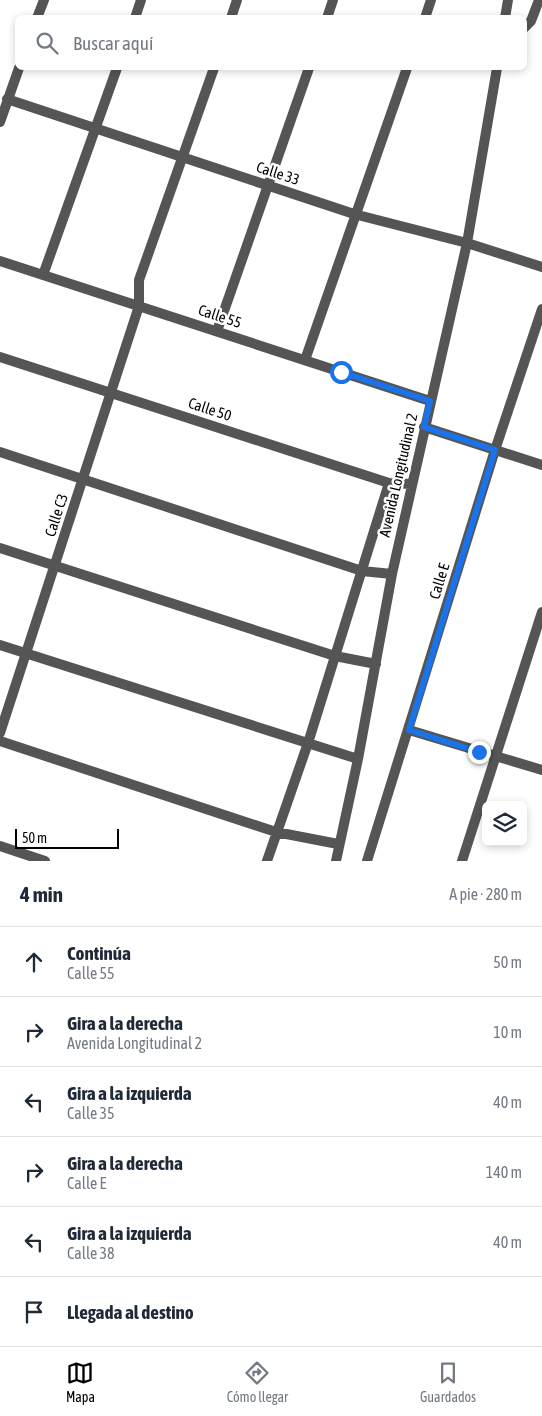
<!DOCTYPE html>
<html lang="es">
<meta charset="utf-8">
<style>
:root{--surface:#fff;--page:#f2f2f3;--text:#1f2937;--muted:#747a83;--line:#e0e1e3;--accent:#000}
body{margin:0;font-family:"Asap Condensed",sans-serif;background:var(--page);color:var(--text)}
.controls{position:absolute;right:15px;bottom:15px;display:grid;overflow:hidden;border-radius:8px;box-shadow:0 2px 8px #0003}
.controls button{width:45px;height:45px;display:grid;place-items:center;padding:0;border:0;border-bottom:1px solid var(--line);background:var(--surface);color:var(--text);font:25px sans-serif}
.scale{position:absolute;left:15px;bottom:12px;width:104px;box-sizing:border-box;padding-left:5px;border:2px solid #000;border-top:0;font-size:14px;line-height:18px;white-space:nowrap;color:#000;-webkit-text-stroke:4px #fff;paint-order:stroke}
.stop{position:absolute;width:15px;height:15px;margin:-11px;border:4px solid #1a73e8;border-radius:50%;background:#fff}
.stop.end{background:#1a73e8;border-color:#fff;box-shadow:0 1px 5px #0008}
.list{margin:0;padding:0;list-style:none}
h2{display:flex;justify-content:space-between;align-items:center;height:65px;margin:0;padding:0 20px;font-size:21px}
h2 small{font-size:16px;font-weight:400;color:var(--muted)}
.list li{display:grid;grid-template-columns:32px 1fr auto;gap:15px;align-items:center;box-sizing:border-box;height:70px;padding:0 20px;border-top:1px solid var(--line)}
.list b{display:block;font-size:19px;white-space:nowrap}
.list p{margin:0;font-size:16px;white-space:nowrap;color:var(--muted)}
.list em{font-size:16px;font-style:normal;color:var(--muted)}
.icon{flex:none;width:28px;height:28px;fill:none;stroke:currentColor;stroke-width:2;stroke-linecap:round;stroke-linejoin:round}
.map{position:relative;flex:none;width:542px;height:861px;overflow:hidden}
.search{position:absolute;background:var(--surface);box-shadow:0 2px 8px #0003;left:15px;right:15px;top:15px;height:55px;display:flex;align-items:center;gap:12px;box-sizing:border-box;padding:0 18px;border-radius:8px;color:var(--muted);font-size:19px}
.sheet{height:485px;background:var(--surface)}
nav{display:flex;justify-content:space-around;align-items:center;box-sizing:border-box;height:70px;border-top:1px solid var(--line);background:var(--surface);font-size:14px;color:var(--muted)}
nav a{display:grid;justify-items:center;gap:2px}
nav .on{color:var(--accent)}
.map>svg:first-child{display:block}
</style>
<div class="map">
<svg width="542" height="861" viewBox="0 0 542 861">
<rect width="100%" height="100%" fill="#fff"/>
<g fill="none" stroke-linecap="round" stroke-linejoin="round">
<path stroke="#555" stroke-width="10" d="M 37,18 L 44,0
M 135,18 L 141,0
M 231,18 L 237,0
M 327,18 L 333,0
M 425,18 L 431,0
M 505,18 L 508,0
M 524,28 L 531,21 L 539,0
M 7,99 L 354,214 L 467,243 L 542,267
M 0,122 L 19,68
M 0,261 L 430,401
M 43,275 L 117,68
M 217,331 L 309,68
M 0,357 L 389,483 L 411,484
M 305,360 L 407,68
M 424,427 L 542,465
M 0,452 L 362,571 L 392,574
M 0,548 L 335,656 L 376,664
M 0,645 L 358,759
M 409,730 L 542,770
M 0,733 L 139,306 L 139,280 L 214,68
M 0,741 L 276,832 L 338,844
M 267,861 L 308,743 L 389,483
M 336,861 L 358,759 L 392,574 L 467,243 L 497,68
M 367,861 L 495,450 L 542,309
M 462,861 L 542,612"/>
<path stroke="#555" stroke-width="10" d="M 0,846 L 45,861"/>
</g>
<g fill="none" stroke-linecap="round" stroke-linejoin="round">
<path stroke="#1a73e8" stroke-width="6" d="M 341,372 L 430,401 L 424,427 L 495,450 L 409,730 L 479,752"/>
</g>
<g text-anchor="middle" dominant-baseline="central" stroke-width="5" stroke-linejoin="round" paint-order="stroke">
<g font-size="15" fill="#000" stroke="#fff">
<text transform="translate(278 173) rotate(18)">Calle 33</text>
<text transform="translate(220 316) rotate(18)">Calle 55</text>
<text transform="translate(210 409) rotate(18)">Calle 50</text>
<text transform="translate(398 475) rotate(-77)">Avenida Longitudinal 2</text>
<text transform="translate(56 515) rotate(-72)">Calle C3</text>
<text transform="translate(439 581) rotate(-73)">Calle E</text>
</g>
</g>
</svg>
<div class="controls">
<button><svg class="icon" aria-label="layers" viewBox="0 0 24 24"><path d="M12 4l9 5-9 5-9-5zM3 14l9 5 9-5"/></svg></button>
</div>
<div class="scale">50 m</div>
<div class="stop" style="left:341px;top:372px"></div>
<div class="stop end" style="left:479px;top:752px"></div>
<div class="search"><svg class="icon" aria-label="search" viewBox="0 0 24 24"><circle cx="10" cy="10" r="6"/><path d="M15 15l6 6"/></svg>Buscar aquí</div>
</div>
<section class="sheet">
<h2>4 min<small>A pie · 280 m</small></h2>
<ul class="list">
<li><svg class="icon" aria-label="ahead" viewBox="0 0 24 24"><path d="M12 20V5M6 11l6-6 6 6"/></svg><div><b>Continúa</b><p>Calle 55</p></div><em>50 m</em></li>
<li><svg class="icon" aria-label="right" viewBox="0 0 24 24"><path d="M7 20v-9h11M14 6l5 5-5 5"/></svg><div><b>Gira a la derecha</b><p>Avenida Longitudinal 2</p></div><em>10 m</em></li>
<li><svg class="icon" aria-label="left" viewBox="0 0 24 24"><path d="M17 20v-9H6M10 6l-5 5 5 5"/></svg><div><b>Gira a la izquierda</b><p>Calle 35</p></div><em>40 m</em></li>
<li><svg class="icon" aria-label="right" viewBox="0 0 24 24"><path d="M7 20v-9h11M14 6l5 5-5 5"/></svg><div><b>Gira a la derecha</b><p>Calle E</p></div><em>140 m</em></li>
<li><svg class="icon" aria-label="left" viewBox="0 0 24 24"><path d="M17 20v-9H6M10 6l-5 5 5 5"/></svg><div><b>Gira a la izquierda</b><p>Calle 38</p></div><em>40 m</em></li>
<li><svg class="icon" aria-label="arrive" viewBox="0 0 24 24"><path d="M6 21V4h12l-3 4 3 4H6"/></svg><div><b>Llegada al destino</b></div></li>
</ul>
</section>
<nav>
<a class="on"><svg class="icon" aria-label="map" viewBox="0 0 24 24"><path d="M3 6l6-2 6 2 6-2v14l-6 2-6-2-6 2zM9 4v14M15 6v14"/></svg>Mapa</a>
<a><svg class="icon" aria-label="directions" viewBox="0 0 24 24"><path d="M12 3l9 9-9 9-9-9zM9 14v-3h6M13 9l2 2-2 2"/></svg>Cómo llegar</a>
<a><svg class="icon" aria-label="saved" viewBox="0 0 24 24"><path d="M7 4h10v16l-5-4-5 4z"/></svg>Guardados</a>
</nav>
